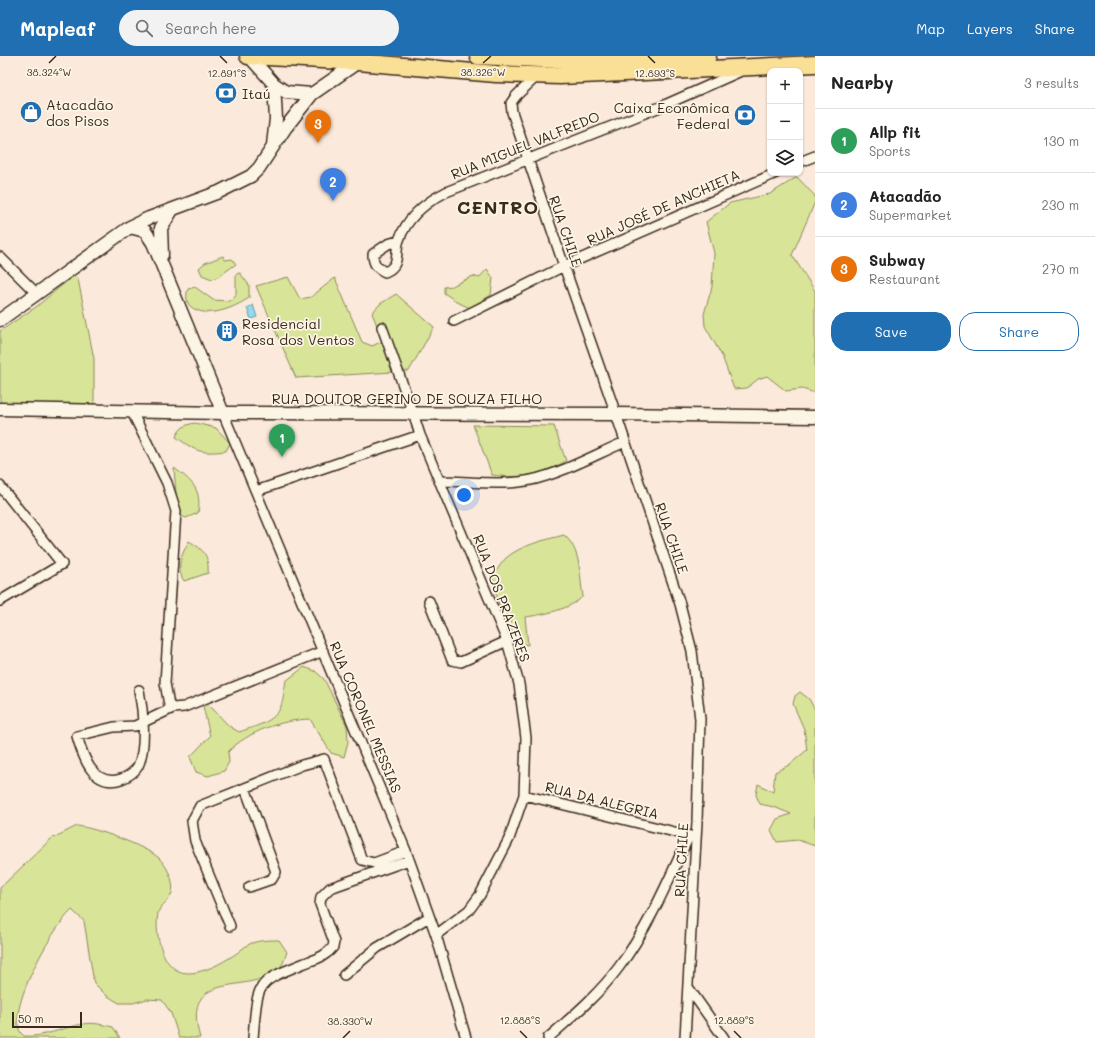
<!DOCTYPE html>
<meta charset="utf-8">
<style>
:root{--surface:#fff;--page:#f2f2f2;--text:#222;--muted:#767676;--line:#e0e0e0;--accent:#1f6fb2}
body{margin:0;font-family:Mali,sans-serif;background:var(--page);color:var(--text)}
.controls{position:absolute;right:12px;top:12px;display:grid;overflow:hidden;border-radius:8px;box-shadow:0 1px 3px #0004}
.controls button{width:36px;height:36px;display:grid;place-items:center;padding:0;border:0;border-bottom:1px solid var(--line);background:var(--surface);color:var(--text);font:20px sans-serif}
.scale{position:absolute;left:12px;bottom:10px;width:70px;box-sizing:border-box;padding-left:4px;border:2px solid #3b2a1e;border-top:0;font-size:11px;line-height:14px;white-space:nowrap;color:#3b2a1e;-webkit-text-stroke:3px #fcf5e5;paint-order:stroke}
.you{position:absolute;left:464px;top:439px;width:14px;height:14px;margin:-10px;border:3px solid #fff;border-radius:50%;background:#1a73e8;box-shadow:0 0 0 6px #1a73e833}
.badge{display:grid;place-items:center;width:26px;height:26px;border-radius:50%;background:var(--accent);color:#fff;font-size:13px;font-weight:700}
.pin{position:absolute;translate:-50% -33px;filter:drop-shadow(0 1px 2px #0008)}
.pin::after{content:'';position:absolute;top:21px;width:14px;height:12px;background:inherit;clip-path:polygon(0 0,100% 0,50% 100%)}
.list{margin:0;padding:0;list-style:none}
h2{display:flex;justify-content:space-between;align-items:center;height:52px;margin:0;padding:0 16px;font-size:17px}
h2 small{font-size:13px;font-weight:400;color:var(--muted)}
.list li{display:grid;grid-template-columns:26px 1fr auto;gap:12px;align-items:center;box-sizing:border-box;height:64px;padding:0 16px;border-top:1px solid var(--line)}
.list b{display:block;font-size:15px;white-space:nowrap}
.list p{margin:0;font-size:13px;white-space:nowrap;color:var(--muted)}
.list em{font-size:13px;font-style:normal;color:var(--muted)}
.actions{display:flex;gap:8px;padding:12px 16px}
.actions a{flex:1;padding:9px 0;border:1px solid var(--accent);border-radius:16px;text-align:center;font-size:14px;color:var(--accent)}
.actions .main{background:var(--accent);color:#fff}
.icon{flex:none;width:22px;height:22px;fill:none;stroke:currentColor;stroke-width:2;stroke-linecap:round;stroke-linejoin:round}
.map{position:relative;flex:none;width:815px;height:982px;overflow:hidden}
header{display:flex;align-items:center;gap:24px;box-sizing:border-box;height:56px;padding:0 20px;background:var(--accent);color:#fff}
header strong{font-size:19px}
nav{display:flex;gap:22px;margin-inline-start:auto;font-size:14px}
.search{width:280px;height:36px;background:var(--page);display:flex;align-items:center;gap:10px;box-sizing:border-box;padding:0 14px;border-radius:22px;color:var(--muted);font-size:15px}
main{display:flex}
aside{flex:1;background:var(--surface)}
.map>svg:first-child{display:block}
</style>
<header>
<strong>Mapleaf</strong>
<div class="search"><svg class="icon" aria-label="search" viewBox="0 0 24 24"><circle cx="10" cy="10" r="6"/><path d="M15 15l6 6"/></svg>Search here</div>
<nav><a>Map</a><a>Layers</a><a>Share</a></nav>
</header>
<main>
<div class="map">
<svg width="815" height="982" viewBox="0 0 815 982">
<rect width="100%" height="100%" fill="#fbe9db"/>
<filter id="ink" filterUnits="userSpaceOnUse"><feTurbulence type="fractalNoise" baseFrequency=".025" numOctaves="2"/><feDisplacementMap in="SourceGraphic" scale="8" xChannelSelector="R" yChannelSelector="G"/><feConvolveMatrix kernelMatrix="1 2 1 2 8 2 1 2 1" color-interpolation-filters="sRGB"/></filter>
<g filter="url(#ink)">
<path fill="#d8e598" stroke="#8a885b" d="M 797,121 L 815,140 L 815,146 L 792,199 L 815,235 L 815,337 L 802,333 L 786,335 L 767,320 L 758,323 L 747,332 L 734,333 L 722,300 L 705,270 L 704,258 L 712,231 L 714,197 L 706,166 L 730,147 L 770,138 Z
M 223,200 L 225,204 L 232,203 L 236,208 L 218,221 L 212,223 L 202,219 L 199,212 L 205,207 Z
M 487,213 L 493,222 L 491,239 L 470,252 L 459,247 L 444,237 L 444,231 L 452,230 L 473,220 L 479,222 Z
M 240,217 L 249,229 L 249,242 C 234,252 206,264 190,250 C 186,246 186,238 188,233 L 195,231 L 213,244 L 229,245 L 236,239 L 236,218 Z
M 73,220 L 78,223 L 94,303 L 94,350 L 0,349 L 0,275 L 36,251 Z
M 288,221 L 300,243 L 311,241 L 335,222 L 362,286 L 372,290 L 383,285 L 372,257 L 380,248 L 396,238 L 434,271 L 409,315 L 296,322 L 256,230 Z
M 195,367 L 216,372 L 230,387 L 226,395 C 200,398 197,396 176,381 C 180,372 184,369 195,367 Z
M 473,369 L 554,370 L 566,405 C 542,419 520,423 492,419 Z
M 174,412 C 192,425 202,433 198,457 L 186,462 L 181,460 L 176,437 Z
M 564,479 C 582,495 579,519 583,540 C 572,553 542,559 525,561 L 528,589 L 519,587 L 511,573 L 510,561 L 499,549 L 492,520 C 497,515 501,507 506,502 C 521,489 545,484 564,479 Z
M 189,485 C 204,494 209,499 208,517 L 184,525 C 175,511 182,498 189,485 Z
M 304,611 L 315,615 L 324,623 L 347,670 L 348,686 L 344,701 L 331,697 L 310,663 C 282,664 248,675 228,696 L 229,706 L 224,715 L 208,720 L 196,716 L 190,701 L 210,680 L 203,650 L 209,649 L 229,670 L 239,676 C 253,671 276,666 281,650 C 284,643 284,633 286,625 Z
M 800,636 L 809,643 L 815,654 L 815,790 L 798,784 L 777,786 L 771,774 L 777,763 L 791,758 L 774,751 L 760,748 L 756,739 L 758,728 L 773,736 L 775,716 L 789,709 L 807,694 L 804,673 L 793,648 L 795,640 Z
M 77,770 C 96,772 145,790 159,802 C 165,809 170,816 172,826 C 176,844 161,846 158,857 C 154,877 162,916 187,917 C 202,918 222,907 234,899 C 240,895 246,889 252,887 C 261,884 270,884 279,884 L 287,896 C 285,900 284,907 281,910 C 254,943 179,908 200,982 L 179,982 L 171,957 L 162,944 L 147,943 L 133,947 L 119,947 L 106,939 L 94,927 L 84,865 L 72,854 C 51,873 0,964 24,980 C 43,982 64,971 83,968 C 94,966 103,969 113,971 L 120,982 L 0,982 L 0,832 L 51,783 Z"/>
<path fill="#91dcf2" stroke="#6f959d" d="M 253,249 L 257,261 L 251,263 L 247,252 Z"/>
<g fill="none" stroke-linecap="round" stroke-linejoin="round">
<g stroke="#3b2a1e" stroke-width="12">
<path id="street" d="M 537,20 L 516,40 L 511,47 L 512,56 L 564,210 L 616,358 L 680,548 L 692,595 L 700,663 L 697,766 L 685,982
M 800,106 L 815,100
M 398,185 L 388,188 L 373,198 C 373,208 377,212 385,216 C 402,209 394,196 399,184 C 407,162 426,146 446,136 L 660,51 L 739,16
M 0,201 L 37,238
M 454,265 L 564,210 L 776,117
M 382,271 L 413,357 L 420,379 L 507,585 L 519,628 L 526,682 L 524,739 L 509,783 L 480,839 L 469,854 L 436,879
M 131,354 L 167,427 L 176,455 L 165,627 L 169,649 L 173,652 L 184,651 L 323,595
M 223,357 L 406,795 L 436,879 L 466,982
M 439,425 C 465,425 493,429 519,426 C 552,423 594,399 625,386
M 0,430 L 62,508 L 0,545
M 256,435 L 420,379
M 429,545 L 452,604 L 461,606 L 507,585
M 139,634 C 143,654 147,691 138,710 C 135,716 127,721 121,723 C 93,732 83,701 77,680 L 114,671 L 135,670 L 173,652
M 245,732 L 276,816 L 272,823 L 249,831
M 524,739 L 695,781
M 230,870 L 195,785 L 192,765 L 200,750 L 302,709 L 324,703 L 362,804 L 374,807 L 406,795
M 344,919 L 377,892 L 429,861
M 688,931 L 724,982
M 253,982 C 258,923 255,927 310,905 C 319,902 327,899 333,891 L 334,886 L 320,848 L 321,841 L 330,832 L 409,804
M 548,982 C 573,960 599,938 619,911 C 649,871 668,825 689,780"/>
</g>
<g stroke="#3b2a1e" stroke-width="15">
<path id="secondary" d="M 249,0 L 274,28 L 276,63 L 273,89
M 274,28 L 286,36 L 312,38
M 130,171 L 145,175 L 153,187 L 223,357
M 162,199 L 161,172 L 172,154
M 0,264 L 130,171 L 149,162 L 219,136 L 251,120 L 259,112 L 286,71 L 312,38 L 358,6
M 0,353 L 223,357 L 616,358 L 815,361"/>
</g>
<g stroke="#3b2a1e" stroke-width="19">
<path id="highway" d="M 248,0 L 358,6 L 496,18 L 560,20 L 815,8
M 478,0 L 584,5 L 708,0"/>
</g>
<use href="#street" stroke="#fcf5e5" stroke-width="9"/>
<use href="#secondary" stroke="#fcf5e5" stroke-width="12"/>
<use href="#highway" stroke="#fadf96" stroke-width="16"/>
</g>
</g>
<path fill="none" stroke="#3b2a1e" stroke-width="1.5" d="M 220,0 L 227,7M 648,0 L 655,7M 49,7 L 56,0M 483,7 L 491,0M 520,975 L 527,982M 734,975 L 741,982M 343,982 L 350,975"/>
<defs>
<g id="bank-disc" transform="scale(1.15)"><circle r="9.5" fill="#1f6fb2" stroke="#fcf5e5"/><path d="M-6-4H6V4H-6ZM0-2.3a2.3 2.3 0 1 0 0 4.6a2.3 2.3 0 1 0 0-4.6Z" fill="#fff"/></g>
<g id="shop-disc" transform="scale(1.15)"><circle r="9.5" fill="#1f6fb2" stroke="#fcf5e5"/><path d="M-5-2.5h2.3a2.7 3.5 0 0 1 5.4 0H5L5.5 6h-11ZM-1.5-2.5h3a1.5 2.3 0 0 0-3 0Z" fill="#fff"/></g>
<g id="building-disc" transform="scale(1.15)"><circle r="9.5" fill="#1f6fb2" stroke="#fcf5e5"/><path d="M-4-6H4V6H1V3H-1V6H-4ZM-2.5-4.3h1.7v1.8h-1.7ZM.8-4.3h1.7v1.8H.8ZM-2.5-1h1.7V.8h-1.7ZM.8-1h1.7V.8H.8Z" fill="#fff"/></g>
</defs>
<g fill-rule="evenodd">
<use href="#bank-disc" x="226" y="37"/>
<use href="#shop-disc" x="31" y="56"/>
<use href="#bank-disc" x="745" y="59"/>
<use href="#building-disc" x="227" y="275"/>
</g>
<g text-anchor="middle" dominant-baseline="central" stroke-width="3.5" stroke-linejoin="round" paint-order="stroke">
<g font-size="14" fill="#3b2a1e" stroke="#fcf5e5" text-anchor="start">
<text x="242" y="37">Itaú</text>
<text x="46" y="48">Atacadão<tspan x="46" dy="16">dos Pisos</tspan></text>
<text x="730" y="51" text-anchor="end">Caixa Econômica<tspan x="730" dy="16">Federal</tspan></text>
<text x="242" y="267">Residencial<tspan x="242" dy="16">Rosa dos Ventos</tspan></text>
</g>
<g font-size="14" fill="#3b2a1e" stroke="#fcf5e5">
<text transform="translate(525 89) rotate(-22)">RUA MIGUEL VALFREDO</text>
<text transform="translate(663 151) rotate(-24)">RUA JOSÉ DE ANCHIETA</text>
<text transform="translate(566 175) rotate(71)">RUA CHILE</text>
<text x="407" y="342">RUA DOUTOR GERINO DE SOUZA FILHO</text>
<text transform="translate(672 482) rotate(71)">RUA CHILE</text>
<text transform="translate(502 542) rotate(69)">RUA DOS PRAZERES</text>
<text transform="translate(366 661) rotate(67)">RUA CORONEL MESSIAS</text>
<text transform="translate(602 744) rotate(14)">RUA DA ALEGRIA</text>
<text transform="translate(681 804) rotate(-87)">RUA CHILE</text>
</g>
<g font-size="18" font-weight="bold" letter-spacing="1" fill="#3b2a1e" stroke="#fcf5e5">
<text x="498" y="151">CENTRO</text>
</g>
</g>
<g font-size="10" text-anchor="middle" fill="#3b2a1e" stroke="#fcf5e5" stroke-width="3.5" stroke-linejoin="round" paint-order="stroke">
<text x="49" y="20">38.324°W</text>
<text x="483" y="20">38.326°W</text>
<text x="227" y="21">12.891°S</text>
<text x="655" y="21">12.893°S</text>
<text x="520" y="968">12.888°S</text>
<text x="734" y="968">12.889°S</text>
<text x="350" y="969">38.330°W</text>
</g>
</svg>
<div class="controls">
<button>+</button>
<button>−</button>
<button><svg class="icon" aria-label="layers" viewBox="0 0 24 24"><path d="M12 4l9 5-9 5-9-5zM3 14l9 5 9-5"/></svg></button>
</div>
<div class="scale">50 m</div>
<div class="you"></div>
<div class="pin badge" style="left:282px;top:401px;background:#2e9e5b">1</div>
<div class="pin badge" style="left:333px;top:145px;background:#3f7fe0">2</div>
<div class="pin badge" style="left:318px;top:87px;background:#e8710a">3</div>
</div>
<aside>
<h2>Nearby<small>3 results</small></h2>
<ul class="list">
<li><span class="badge" style="background:#2e9e5b">1</span><div><b>Allp fit</b><p>Sports</p></div><em>130 m</em></li>
<li><span class="badge" style="background:#3f7fe0">2</span><div><b>Atacadão</b><p>Supermarket</p></div><em>230 m</em></li>
<li><span class="badge" style="background:#e8710a">3</span><div><b>Subway</b><p>Restaurant</p></div><em>270 m</em></li>
</ul>
<div class="actions"><a class="main">Save</a><a>Share</a></div>
</aside>
</main>
